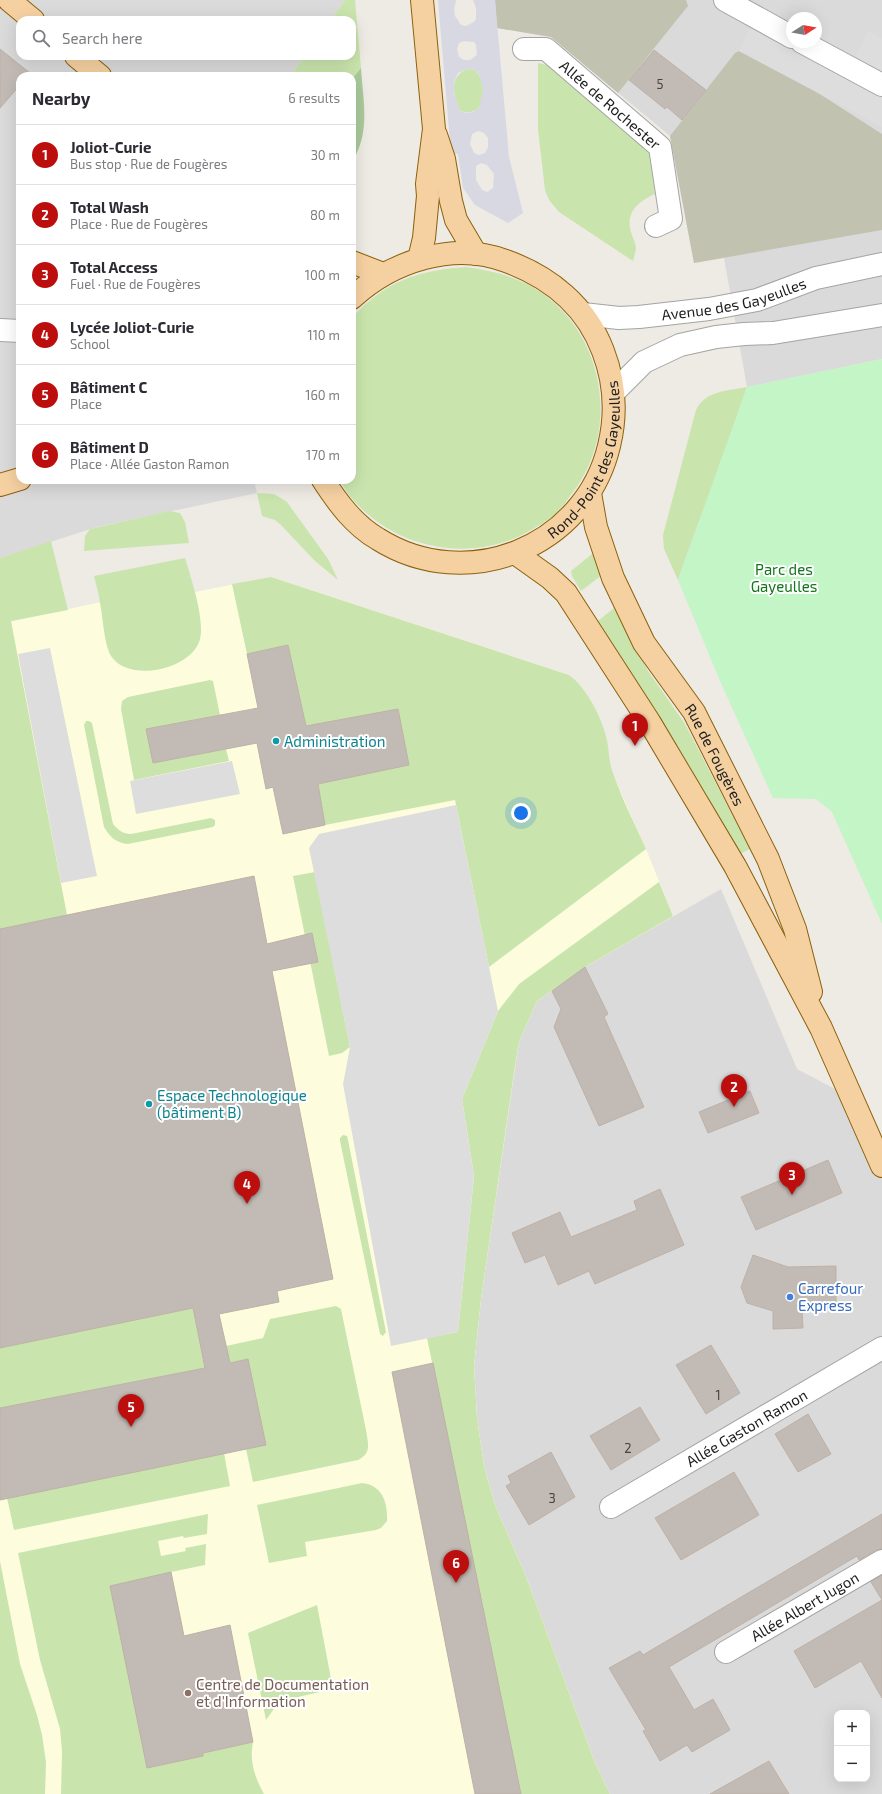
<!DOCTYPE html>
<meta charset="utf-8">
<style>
:root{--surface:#fff;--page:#f2f2f3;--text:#2b2b33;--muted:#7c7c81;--line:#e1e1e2;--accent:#bd0e0e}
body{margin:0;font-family:"Exo 2",sans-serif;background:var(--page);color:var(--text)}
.controls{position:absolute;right:12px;bottom:12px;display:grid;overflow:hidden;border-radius:8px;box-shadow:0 4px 16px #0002}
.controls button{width:36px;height:36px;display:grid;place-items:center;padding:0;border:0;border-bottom:1px solid var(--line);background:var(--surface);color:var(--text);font:20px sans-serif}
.compass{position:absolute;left:786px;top:12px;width:36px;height:36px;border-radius:50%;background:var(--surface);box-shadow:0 4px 16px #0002;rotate:79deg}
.you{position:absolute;left:521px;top:813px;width:14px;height:14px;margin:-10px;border:3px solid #fff;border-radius:50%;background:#1a73e8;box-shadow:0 0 0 6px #1a73e833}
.badge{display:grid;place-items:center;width:26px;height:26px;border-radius:50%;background:var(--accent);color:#fff;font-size:13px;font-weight:700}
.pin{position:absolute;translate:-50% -33px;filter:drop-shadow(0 1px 2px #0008)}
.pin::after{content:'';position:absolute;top:21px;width:14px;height:12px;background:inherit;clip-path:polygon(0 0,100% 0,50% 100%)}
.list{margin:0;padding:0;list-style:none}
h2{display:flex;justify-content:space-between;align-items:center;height:52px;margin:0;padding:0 16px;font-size:17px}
h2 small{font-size:13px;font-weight:400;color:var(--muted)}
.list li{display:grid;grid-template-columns:26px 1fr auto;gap:12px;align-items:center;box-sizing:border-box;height:60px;padding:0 16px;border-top:1px solid var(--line)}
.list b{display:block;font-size:15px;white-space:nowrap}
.list p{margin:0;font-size:13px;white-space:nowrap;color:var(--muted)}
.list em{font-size:13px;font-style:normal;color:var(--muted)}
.icon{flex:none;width:22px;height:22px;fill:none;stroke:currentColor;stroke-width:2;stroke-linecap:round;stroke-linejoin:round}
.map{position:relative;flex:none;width:882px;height:1794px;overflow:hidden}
.search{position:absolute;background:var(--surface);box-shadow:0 4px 16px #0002;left:16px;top:16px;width:340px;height:44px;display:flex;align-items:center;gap:10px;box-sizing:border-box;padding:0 14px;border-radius:12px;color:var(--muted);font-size:15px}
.panel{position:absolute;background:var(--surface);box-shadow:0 4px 16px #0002;left:16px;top:72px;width:340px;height:412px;border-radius:12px}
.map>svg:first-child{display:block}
</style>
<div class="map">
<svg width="882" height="1794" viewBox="0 0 882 1794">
<rect width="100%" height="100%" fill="#eeeae4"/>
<path fill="#dbdada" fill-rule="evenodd" d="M 0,0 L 345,0 L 331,20 L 20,20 L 20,56 L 305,56 L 290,76 L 20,76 L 20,480 L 254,480 L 257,493 L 97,527 L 0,558 Z
M 495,0 L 882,0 L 882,359 L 747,387 L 724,258 L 694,263 L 670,136 L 551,37 L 497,28 ZM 792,18 L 816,18 L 816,42 L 792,42 Z
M 721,889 L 797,1069 L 852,1098 L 882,1166 L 882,1794 L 610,1794 L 595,1763 L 525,1574 L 495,1505 L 484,1466 L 477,1418 L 474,1366 L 481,1299 L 519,1042 L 537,1001 L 585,967 ZM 837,1713 L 867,1713 L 867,1779 L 837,1779 Z"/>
<path fill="#fdfdde" d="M 271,577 L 569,675 L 646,849 L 673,916 L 585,967 L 537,1001 L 519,1042 L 515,1066 L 481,1299 L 474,1366 L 477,1418 L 484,1466 L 495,1505 L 525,1574 L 595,1763 L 610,1794 L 0,1794 L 0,624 L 192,582 L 195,592 Z"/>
<path fill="#c2c2b0" d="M 495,0 L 686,0 L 688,6 L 618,93 L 551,37 L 497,28 Z
M 739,51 L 815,91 L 882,134 L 882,230 L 694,263 L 670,136 L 735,53 Z"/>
<path fill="#c9e5ad" d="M 345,0 L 355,0 L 361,68 L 352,79 L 352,76 L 290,76 L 305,56 L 352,56 L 352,20 L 331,20 Z
M 538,63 L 547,65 L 650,152 L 655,194 C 641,200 627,210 630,228 C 631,235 636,242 636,249 C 635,253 634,257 633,261 L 559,212 L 549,200 L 545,190 L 538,129 Z
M 466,69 L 475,70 C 485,81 485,95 479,108 C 472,113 468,113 460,111 C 454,95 448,79 466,69 Z
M 466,267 C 494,271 519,277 542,293 C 607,339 620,435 570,496 C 566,502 562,508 557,513 C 547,521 535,528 524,534 C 490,551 451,553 415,541 C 387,532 353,508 340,480 L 352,480 L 352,318 C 384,282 418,270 466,267 Z
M 747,387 L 721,463 L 882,452 L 699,521 L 678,580 L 664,549 L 663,535 L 696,410 C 706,390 728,391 747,387 Z
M 257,493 L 274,494 L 287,502 L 328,559 L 338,580 L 314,560 L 281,525 L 275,520 L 262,516 Z
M 170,511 L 180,513 L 185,522 L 189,543 L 84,551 L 85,536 L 90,529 Z
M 51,541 L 68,610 L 11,621 L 67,915 L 0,929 L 0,558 Z
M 592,554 L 594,555 L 602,575 L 581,591 L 572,576 L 571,571 Z
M 185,558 C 191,578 205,619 200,639 C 193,669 129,684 111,656 C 104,644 103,617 100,603 C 99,594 96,585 94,576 Z
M 271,577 L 569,675 C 587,688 602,718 607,740 C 609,751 609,763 613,773 C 622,799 635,824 646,849 L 489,967 L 455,800 L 325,825 L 318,784 L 408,765 L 398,709 L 306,726 L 288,645 L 247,654 L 232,584 Z
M 614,608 L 648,671 L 685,724 L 750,849 L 740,854 L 677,746 L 598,621 Z
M 210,680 L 213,681 L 220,715 L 147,729 L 153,763 L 226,749 L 229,761 L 134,780 L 121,709 L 122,701 L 128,697 Z
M 86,721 L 89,721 L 92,723 L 113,824 C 118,830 123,834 131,834 L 211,818 L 215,820 L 215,825 L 213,827 L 128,844 C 116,843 110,837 104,827 L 84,725 Z
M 315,872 L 350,1047 L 342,1053 L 329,1056 L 293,876 Z
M 659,882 L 673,916 L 585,967 L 537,1001 L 519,1042 L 515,1066 L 481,1299 L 474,1366 L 477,1418 L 484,1466 L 495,1505 L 525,1574 L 595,1763 L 610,1794 L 521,1794 L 427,1338 L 458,1332 L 474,1176 L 462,1099 L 498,1011 L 519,984 Z
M 343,1135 L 347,1136 L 348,1140 L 386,1332 L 383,1336 L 380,1334 L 340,1141 L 340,1138 Z
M 336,1306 L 341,1309 L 366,1430 C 368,1444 372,1453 358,1460 L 253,1482 L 246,1449 L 248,1359 L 229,1363 L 226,1346 L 263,1338 L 270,1319 Z
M 193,1308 L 205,1368 L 0,1408 L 0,1348 Z
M 224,1453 L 230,1486 L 14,1530 L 7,1498 Z
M 362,1483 C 382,1485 388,1502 387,1521 L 381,1528 L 376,1530 L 305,1542 L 307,1556 L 269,1563 L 257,1505 Z
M 208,1514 L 207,1534 L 184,1538 L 183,1536 L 158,1541 L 161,1556 L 186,1551 L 185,1548 L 206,1544 L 205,1565 L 171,1572 L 147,1768 L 203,1756 L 203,1753 L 253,1742 C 249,1761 255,1778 264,1794 L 61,1794 L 62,1752 L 60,1729 L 40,1660 L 18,1553 Z
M 0,1561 L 20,1664 L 37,1715 L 42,1735 L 46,1762 L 45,1794 L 0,1794 Z
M 317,1605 L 333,1689 L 285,1700 L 276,1706 L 266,1720 L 248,1633 Z"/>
<path fill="#a9ca9b" d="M 361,68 C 363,102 371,132 352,162 L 352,79 Z"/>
<path fill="#c3f5c7" d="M 882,359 L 882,924 L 832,812 L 816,799 L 773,798 L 720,681 L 678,580 L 747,387 Z"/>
<path fill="#ddd" d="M 751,27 L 882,99 L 882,127 L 739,51 Z
M 868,31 L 882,38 L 882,71 L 855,56 Z
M 50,648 L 97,876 L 61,883 L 18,654 Z
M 232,761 L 240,794 L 136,814 L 130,781 Z
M 456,805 L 498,1011 L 462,1099 L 474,1176 L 458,1332 L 391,1346 L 343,1084 L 350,1047 L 309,848 L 319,834 Z"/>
<path fill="#d8d8e3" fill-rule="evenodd" d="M 438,0 L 456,0 L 454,10 L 455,16 L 461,25 L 466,26 L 474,22 L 476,19 L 476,8 L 473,0 L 495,0 L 509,157 L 523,213 L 508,223 L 475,205 L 463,188 L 458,154 L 451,153 ZM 464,41 L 474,42 L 476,45 L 477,55 L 470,60 L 464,60 L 459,57 L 457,49 L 459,43 ZM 466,69 L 475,70 L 479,74 L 483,90 L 479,108 L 473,112 L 466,113 L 460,111 L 454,93 L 454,82 L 458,73 ZM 478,131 L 484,133 L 488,138 L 488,147 L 485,153 L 479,155 L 474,153 L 470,144 L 472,134 ZM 481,163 L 487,165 L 494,174 L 493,188 L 487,192 L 482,190 L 476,180 L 476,166 Z"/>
<path fill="#c2bab4" stroke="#beb1a7" d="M 0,49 L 30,73 L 27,76 L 20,76 L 20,85 L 0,108 Z
M 654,50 L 706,90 L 682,120 L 667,107 L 665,109 L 629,80 Z
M 288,645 L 306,726 L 398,709 L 409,765 L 318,784 L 325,825 L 283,834 L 273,787 L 266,789 L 257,743 L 153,763 L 146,729 L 258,708 L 247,654 Z
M 254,876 L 267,944 L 312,933 L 318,962 L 272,971 L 333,1279 L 277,1291 L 279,1302 L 219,1314 L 230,1363 L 248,1359 L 266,1445 L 0,1500 L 0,1408 L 205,1368 L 193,1308 L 0,1348 L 0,929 Z
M 585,967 L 608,1014 L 604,1017 L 644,1107 L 599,1126 L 554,1027 L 561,1009 L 552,991 Z
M 750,1091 L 759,1113 L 708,1133 L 699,1112 Z
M 828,1160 L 842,1193 L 756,1230 L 741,1197 Z
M 660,1189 L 684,1245 L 595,1284 L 589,1271 L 558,1285 L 545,1255 L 525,1263 L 512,1233 L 560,1212 L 571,1237 L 637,1210 L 634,1201 Z
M 753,1255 L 788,1267 L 836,1266 L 836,1308 L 802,1309 L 803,1328 L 773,1329 L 773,1311 L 747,1303 L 741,1287 Z
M 711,1345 L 740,1393 L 706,1414 L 676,1365 Z
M 433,1363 L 521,1794 L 475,1794 L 392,1372 Z
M 640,1407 L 660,1440 L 611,1470 L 590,1436 Z
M 808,1414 L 831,1454 L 798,1472 L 775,1434 Z
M 551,1452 L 575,1497 L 529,1525 L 506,1486 L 511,1483 L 508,1476 Z
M 734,1472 L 759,1515 L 681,1560 L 655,1518 Z
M 882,1514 L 882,1549 L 876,1550 L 859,1560 L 857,1556 L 669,1667 L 694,1710 L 713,1699 L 730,1730 L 692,1752 L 687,1745 L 660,1761 L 643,1731 L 646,1730 L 609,1668 L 640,1651 L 643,1655 Z
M 171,1572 L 184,1636 L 230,1625 L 253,1742 L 203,1753 L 203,1756 L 147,1768 L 110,1586 Z
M 882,1575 L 882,1698 L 861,1661 L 815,1688 L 794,1651 L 882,1600 L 871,1582 Z
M 769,1761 L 789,1794 L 710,1794 Z"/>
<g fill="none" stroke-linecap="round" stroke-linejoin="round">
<g stroke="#a4a4a4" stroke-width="24">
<g id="minor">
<path d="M 725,0 L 792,37"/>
<path d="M 802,42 L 882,85"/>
<path id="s1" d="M 524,49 L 546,49 L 660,147 L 671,219 L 656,226"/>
<path id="s2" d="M 583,314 L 619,318 L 639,317 L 709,309 L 757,300 L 816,278 L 882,264"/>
<path d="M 0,330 L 20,331"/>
<path d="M 614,392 L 644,362 L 680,345 L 716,337 L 744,334 L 773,333 L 882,315"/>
<path id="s3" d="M 611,1507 L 882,1348"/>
<path id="s4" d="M 726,1652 L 882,1561"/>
</g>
</g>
<g stroke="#8c610a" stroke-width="24">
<g id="major">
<path d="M 9,0 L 33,20"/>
<path d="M 76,56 L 100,76"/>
<path d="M 436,135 L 444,159 L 451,201 L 456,220 L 476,254"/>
<path d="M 419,259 L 424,238 L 428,196 L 427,184 L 434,129 L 422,0"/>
<path d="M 352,262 L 383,274"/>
<path id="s5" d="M 323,480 C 338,503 354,525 378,539 C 467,595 585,547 609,446 C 617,413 615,382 603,351 C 586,306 550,277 506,261 C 453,241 392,261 352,298"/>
<path d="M 0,485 L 20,479"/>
<path id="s6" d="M 590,493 L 596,527 L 613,578 L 644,643 L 694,712 L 768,859 L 795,929 L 811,992"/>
<path d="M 515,553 L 550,578 L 566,593 L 650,723 L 735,866 L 821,1028 L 882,1166"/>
</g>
</g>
<use href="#minor" stroke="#fff" stroke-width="22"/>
<use href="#major" stroke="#f5d1a2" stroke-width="22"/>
</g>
<g fill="#0f9aa8" stroke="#fff" stroke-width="1.5">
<circle cx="276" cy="741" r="4"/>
<circle cx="149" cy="1104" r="4"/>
</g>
<circle fill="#3f7fe0" stroke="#fff" stroke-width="1.5" cx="790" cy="1297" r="4"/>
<circle fill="#8d6e63" stroke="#fff" stroke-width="1.5" cx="188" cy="1693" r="4"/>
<g text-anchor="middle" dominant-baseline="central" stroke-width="4" stroke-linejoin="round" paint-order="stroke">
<g font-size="13" fill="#464443">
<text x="660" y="84">5</text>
<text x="718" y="1395">1</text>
<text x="628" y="1448">2</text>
<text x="552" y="1498">3</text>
</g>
<g font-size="15" fill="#1d1d1d" stroke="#fff">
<text stroke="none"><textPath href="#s1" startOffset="107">Allée de Rochester</textPath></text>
<text stroke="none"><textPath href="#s2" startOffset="153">Avenue des Gayeulles</textPath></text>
<text stroke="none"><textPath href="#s5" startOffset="350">Rond-Point des Gayeulles</textPath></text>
<text stroke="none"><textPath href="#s6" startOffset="293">Rue de Fougères</textPath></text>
<text stroke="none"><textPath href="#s3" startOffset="157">Allée Gaston Ramon</textPath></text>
<text stroke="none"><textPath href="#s4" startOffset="91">Allée Albert Jugon</textPath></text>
</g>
<g font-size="15" fill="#13741b" stroke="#fff">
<text x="784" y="569">Parc des<tspan x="784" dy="17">Gayeulles</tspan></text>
</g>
<g font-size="15" fill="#0d838f" stroke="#fff" text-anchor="start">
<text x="284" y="741">Administration</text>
<text x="157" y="1095">Espace Technologique<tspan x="157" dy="17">(bâtiment B)</tspan></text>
</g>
<g font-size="15" fill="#366cbe" stroke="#fff" text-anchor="start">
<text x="798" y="1288">Carrefour<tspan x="798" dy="17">Express</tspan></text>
</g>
<g font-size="15" fill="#785e54" stroke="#fff" text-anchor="start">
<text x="196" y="1684">Centre de Documentation<tspan x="196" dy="17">et d'Information</tspan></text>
</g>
</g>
</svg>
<div class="controls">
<button>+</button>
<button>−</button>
</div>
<svg class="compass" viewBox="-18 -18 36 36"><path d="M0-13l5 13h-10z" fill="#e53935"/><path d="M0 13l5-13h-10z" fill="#7c7c81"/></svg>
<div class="you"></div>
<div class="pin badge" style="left:635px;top:746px">1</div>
<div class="pin badge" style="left:734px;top:1107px">2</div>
<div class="pin badge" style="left:792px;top:1195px">3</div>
<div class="pin badge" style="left:247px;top:1204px">4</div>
<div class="pin badge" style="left:131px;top:1427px">5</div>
<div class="pin badge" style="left:456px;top:1583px">6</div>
<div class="search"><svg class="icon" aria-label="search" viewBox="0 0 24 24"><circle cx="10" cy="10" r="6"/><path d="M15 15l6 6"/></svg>Search here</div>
<section class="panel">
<h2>Nearby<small>6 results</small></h2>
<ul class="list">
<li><span class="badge">1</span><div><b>Joliot-Curie</b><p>Bus stop · Rue de Fougères</p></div><em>30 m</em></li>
<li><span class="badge">2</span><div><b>Total Wash</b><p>Place · Rue de Fougères</p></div><em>80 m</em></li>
<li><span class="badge">3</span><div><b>Total Access</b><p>Fuel · Rue de Fougères</p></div><em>100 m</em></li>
<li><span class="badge">4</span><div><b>Lycée Joliot-Curie</b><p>School</p></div><em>110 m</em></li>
<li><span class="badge">5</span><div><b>Bâtiment C</b><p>Place</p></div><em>160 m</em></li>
<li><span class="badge">6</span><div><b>Bâtiment D</b><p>Place · Allée Gaston Ramon</p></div><em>170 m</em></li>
</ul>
</section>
</div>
